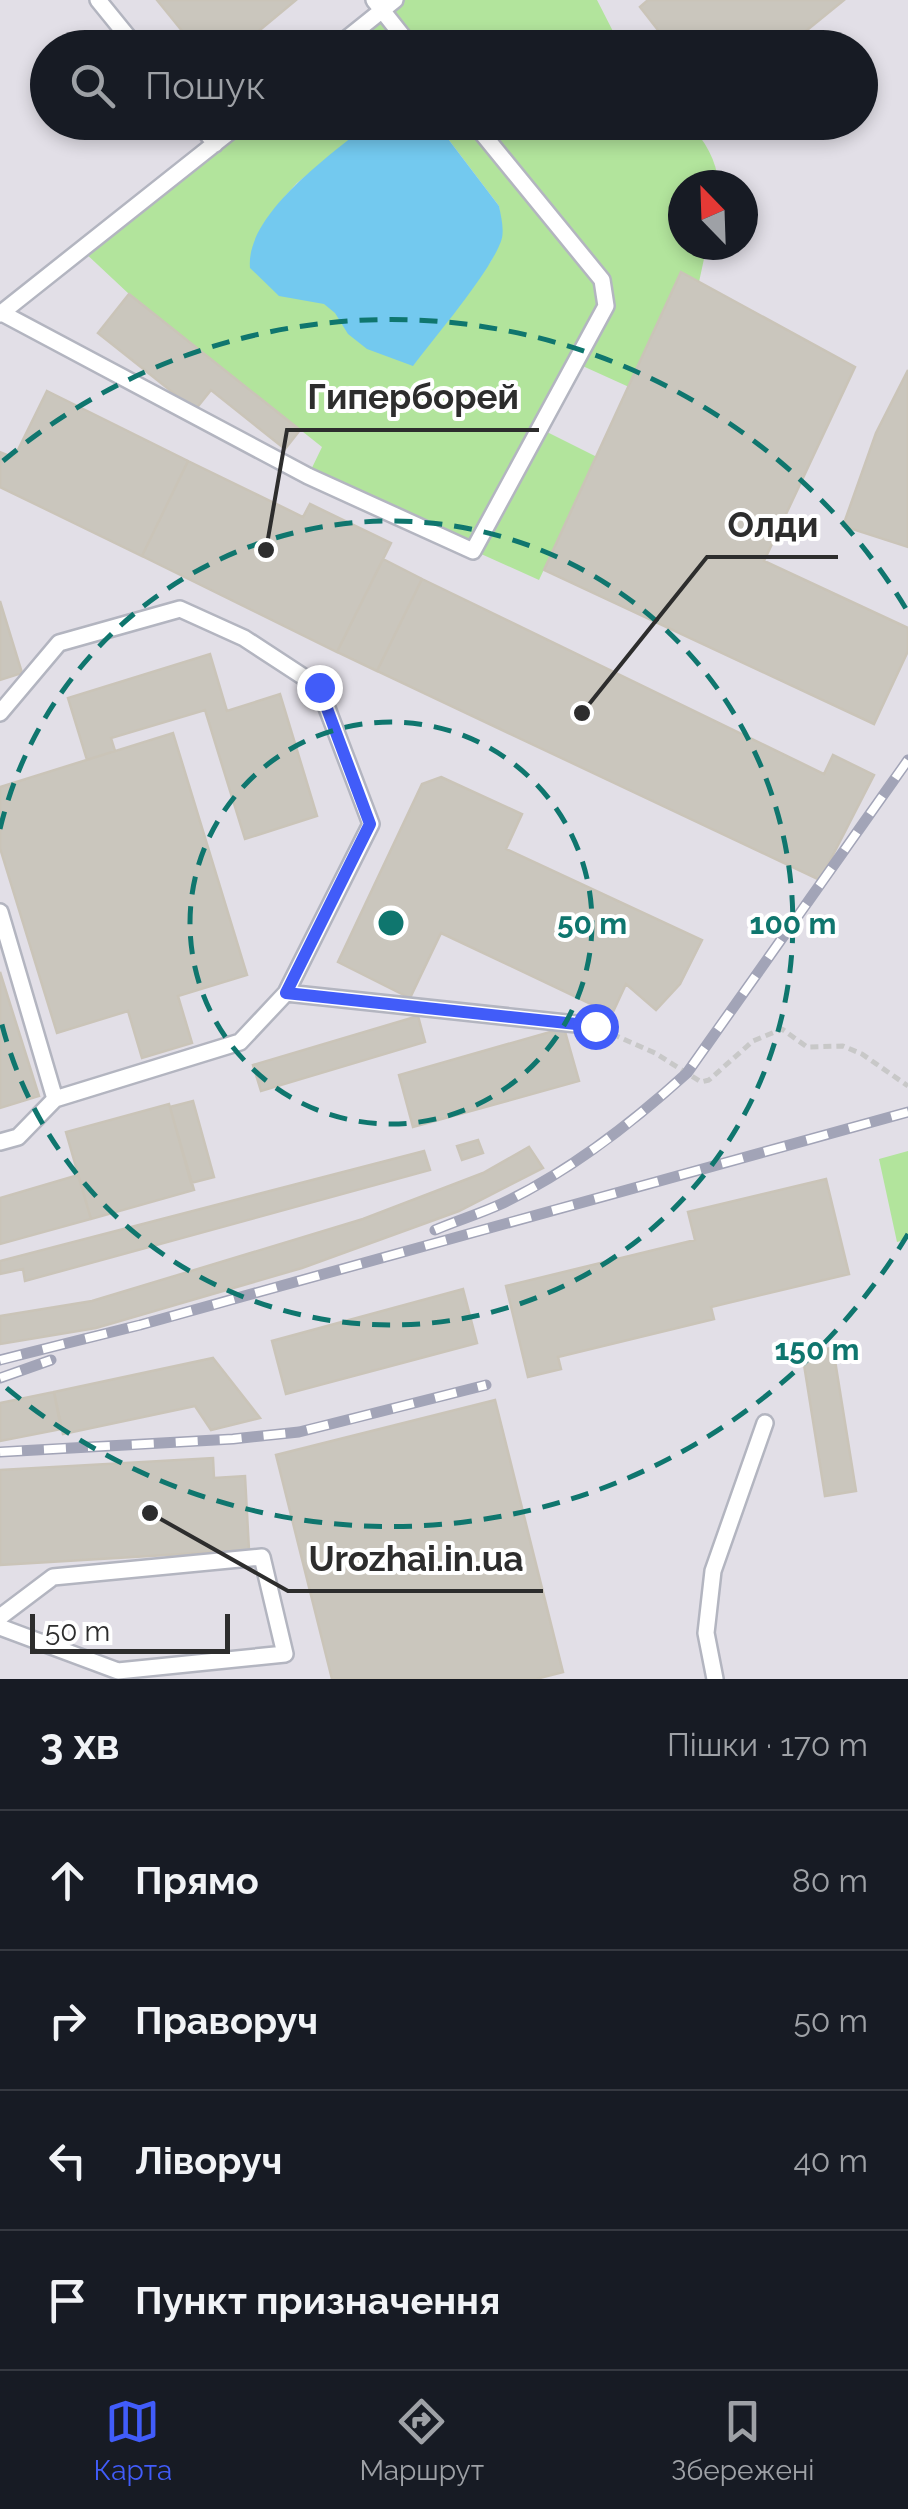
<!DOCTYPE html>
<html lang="uk">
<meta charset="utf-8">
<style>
:root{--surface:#171b24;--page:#242831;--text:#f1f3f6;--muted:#9ea1a6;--line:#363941;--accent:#415cf9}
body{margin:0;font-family:Raleway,sans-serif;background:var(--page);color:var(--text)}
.compass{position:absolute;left:668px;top:170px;width:90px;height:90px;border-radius:50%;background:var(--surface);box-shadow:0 5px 15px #0003;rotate:337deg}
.scale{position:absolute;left:30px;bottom:25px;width:200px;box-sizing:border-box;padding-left:10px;border:5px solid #2d2d2d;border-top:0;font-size:28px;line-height:35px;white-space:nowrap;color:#2d2d2d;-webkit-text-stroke:8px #fff;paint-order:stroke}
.stop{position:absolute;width:30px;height:30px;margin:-22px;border:8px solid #415cf9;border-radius:50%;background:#fff}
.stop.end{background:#415cf9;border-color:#fff;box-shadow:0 2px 10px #0008}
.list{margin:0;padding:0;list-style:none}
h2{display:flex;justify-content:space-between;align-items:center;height:130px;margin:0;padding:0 40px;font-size:42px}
h2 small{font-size:32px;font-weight:400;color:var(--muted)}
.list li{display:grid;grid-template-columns:65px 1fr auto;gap:30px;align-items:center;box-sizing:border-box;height:140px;padding:0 40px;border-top:2px solid var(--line)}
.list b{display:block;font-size:38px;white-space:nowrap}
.list em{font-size:32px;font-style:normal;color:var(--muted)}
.icon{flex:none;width:55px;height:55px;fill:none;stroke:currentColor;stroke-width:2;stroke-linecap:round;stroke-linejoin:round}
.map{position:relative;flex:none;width:908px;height:1679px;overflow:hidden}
.search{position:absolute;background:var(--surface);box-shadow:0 5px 15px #0003;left:30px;right:30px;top:30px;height:110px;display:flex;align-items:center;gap:25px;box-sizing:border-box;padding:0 35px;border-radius:55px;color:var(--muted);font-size:38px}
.sheet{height:690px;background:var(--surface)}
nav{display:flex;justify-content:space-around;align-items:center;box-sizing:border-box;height:140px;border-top:2px solid var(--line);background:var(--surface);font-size:28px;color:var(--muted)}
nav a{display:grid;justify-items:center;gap:5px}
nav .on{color:var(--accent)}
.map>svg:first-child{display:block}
</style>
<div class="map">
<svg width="908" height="1679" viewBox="0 0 908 1679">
<rect width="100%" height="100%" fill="#eee8df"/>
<path fill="#e2dfe7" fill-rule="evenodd" d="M 0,0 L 908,0 L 908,1679 L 0,1679 ZM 48,48 L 860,48 L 860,122 L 48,122 ZM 683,185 L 743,185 L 743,245 L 683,245 Z"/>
<path fill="#b2e49c" d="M 395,0 L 597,0 L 621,47 L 335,48 Z
M 242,123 L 371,123 L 297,183 L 279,203 L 413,365 L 491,261 L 502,237 L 499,206 L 436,123 L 688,123 C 706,142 716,159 719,185 L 683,185 L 683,245 L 707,245 L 699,282 L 629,387 L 576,363 L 541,429 L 597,457 L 539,580 L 308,476 L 322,447 L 129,294 L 82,250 Z
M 908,1151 L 908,1239 L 897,1242 L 879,1159 Z"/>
<path fill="#73c9ef" d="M 371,122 L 436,123 L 499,206 C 501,216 504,228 502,238 C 494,268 434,338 413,366 L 367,349 L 348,334 L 335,313 L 324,304 L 279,296 L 250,268 C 245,214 333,153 371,122 Z"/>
<path fill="#cac6bd" stroke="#cac4b8" stroke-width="2.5" d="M 157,0 L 296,0 L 238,48 L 196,48 Z
M 648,0 L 844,0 L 785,48 L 672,48 L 640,7 Z
M 681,272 L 855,367 L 764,561 L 908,628 L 908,651 L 874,724 L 544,570 Z
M 129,294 L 300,430 L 285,449 L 211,390 L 195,410 L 98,333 Z
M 908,370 L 908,547 L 843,526 L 876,433 Z
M 47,391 L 188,461 L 142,556 L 0,487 L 0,452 L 14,458 Z
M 188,461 L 303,517 L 310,504 L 391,543 L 337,652 L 142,556 Z
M 383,559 L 422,579 L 377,671 L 337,652 Z
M 422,579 L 824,774 L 833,755 L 874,775 L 820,880 L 377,671 Z
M 0,601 L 22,673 L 0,680 Z
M 210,654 L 227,711 L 280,694 L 317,816 L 245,839 L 205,710 L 111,738 L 115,751 L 87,760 L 68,698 Z
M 173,733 L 247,975 L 178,996 L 192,1043 L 142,1058 L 128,1011 L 57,1033 L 0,848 L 0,787 Z
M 441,777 L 522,814 L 506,849 L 702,940 L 680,984 L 656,1010 L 626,984 L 612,1014 L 441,933 L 410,998 L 338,962 L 422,784 Z
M 0,972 L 39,1096 L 0,1108 Z
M 418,1016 L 425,1042 L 261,1091 L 253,1065 Z
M 564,1028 L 579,1081 L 413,1127 L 399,1075 Z
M 193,1101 L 214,1177 L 191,1183 L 170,1107 Z
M 169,1104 L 194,1190 L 91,1219 L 66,1132 Z
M 478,1140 L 483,1153 L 462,1160 L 457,1146 Z
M 529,1147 L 543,1168 L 459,1211 L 302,1268 L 96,1328 L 0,1344 L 0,1316 L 92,1301 L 363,1219 L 483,1173 Z
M 424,1151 L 430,1170 L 25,1281 L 23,1269 L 0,1274 L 0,1261 Z
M 78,1175 L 91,1219 L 0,1244 L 0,1198 Z
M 826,1179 L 849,1274 L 711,1307 L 714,1319 L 558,1357 L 561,1369 L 528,1377 L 506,1286 L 695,1240 L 688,1212 Z
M 463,1289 L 477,1343 L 286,1394 L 272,1341 Z
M 833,1348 L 856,1491 L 825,1496 L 802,1352 Z
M 213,1358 L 260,1418 L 211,1430 L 195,1406 L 63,1434 L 54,1392 Z
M 54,1392 L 61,1429 L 0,1441 L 0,1403 Z
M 495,1400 L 563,1672 L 536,1679 L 332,1679 L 276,1455 Z
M 213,1458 L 214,1478 L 245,1476 L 249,1550 L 0,1565 L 0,1470 Z"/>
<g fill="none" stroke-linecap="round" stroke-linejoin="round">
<g stroke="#b3b5c0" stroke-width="20">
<path id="lane" d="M 98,0 L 137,48
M 374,0 L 412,48
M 335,48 L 395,0
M 198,122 L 215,144
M 2,313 L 308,476 L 473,551 L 606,306 L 602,280 L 473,122
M 0,314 L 242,122
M 0,713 L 59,643 L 180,609 L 244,638 L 319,687 L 371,824 L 286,993 L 240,1042 L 55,1099 L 18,1137 L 0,1142
M 0,912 L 55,1099
M 286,993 L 595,1026
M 0,1617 L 53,1577 L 262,1557 L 285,1654 L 118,1671 L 0,1627
M 715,1679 L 706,1633 L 713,1571 L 765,1423"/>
</g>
<path stroke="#c8c8c8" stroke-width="5" stroke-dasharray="8 5" stroke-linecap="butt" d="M 612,1034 L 655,1053 L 701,1082 L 709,1080 L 753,1041 L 782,1029 L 807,1047 L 843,1046 L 862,1054 L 908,1086"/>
<use href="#lane" stroke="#fff" stroke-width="15"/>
<g stroke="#a2a4b7" stroke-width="11">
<path id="rail" d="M 435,1230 C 456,1221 479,1214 501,1204 C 569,1172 632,1123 687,1073 L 908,760
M 0,1360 L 140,1325 L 908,1112
M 0,1378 L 51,1360
M 0,1452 L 233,1439 L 299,1432 L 486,1385"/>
</g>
<use href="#rail" stroke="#fff" stroke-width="8" stroke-dasharray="22" stroke-linecap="butt"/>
</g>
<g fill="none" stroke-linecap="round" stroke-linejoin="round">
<path stroke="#415cf9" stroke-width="12" d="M 319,687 L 370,824 L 286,993 L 595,1026"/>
</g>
<g fill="none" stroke="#0f766e" stroke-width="5" stroke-dasharray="18 12">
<circle cx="391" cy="923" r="201"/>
<path d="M0 829A402 402 0 1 1 0 1017"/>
<path d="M908 1234A603 603 0 0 1 3 1385M3 461A603 603 0 0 1 908 612"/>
</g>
<circle cx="391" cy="923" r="15" fill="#0f766e" stroke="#fff" stroke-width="5"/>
<g font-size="30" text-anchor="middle" font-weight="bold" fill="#0f766e" stroke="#fff" stroke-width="8" stroke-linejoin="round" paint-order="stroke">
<text x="592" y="934">50 m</text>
<text x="793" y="934">100 m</text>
<text x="817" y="1360">150 m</text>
</g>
<path fill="none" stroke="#2d2d2d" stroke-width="4" d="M266 550L287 430H539M582 713L707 557H838M150 1513L288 1591H543"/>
<g fill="#2d2d2d" stroke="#fff" stroke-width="4">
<circle cx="266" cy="550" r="10"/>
<circle cx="582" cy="713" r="10"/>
<circle cx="150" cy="1513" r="10"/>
</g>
<g font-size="35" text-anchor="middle" font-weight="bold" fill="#2d2d2d" stroke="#fff" stroke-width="8" stroke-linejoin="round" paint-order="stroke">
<text x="413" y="409">Гиперборей</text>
<text x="773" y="537">Олди</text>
<text x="416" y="1571">Urozhai.in.ua</text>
</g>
</svg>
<svg class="compass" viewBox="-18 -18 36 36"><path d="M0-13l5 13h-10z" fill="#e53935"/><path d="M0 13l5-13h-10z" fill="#9ea1a6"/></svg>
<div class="scale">50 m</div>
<div class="stop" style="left:595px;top:1026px"></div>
<div class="stop end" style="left:319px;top:687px"></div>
<div class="search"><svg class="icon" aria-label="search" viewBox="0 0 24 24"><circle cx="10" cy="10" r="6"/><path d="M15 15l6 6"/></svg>Пошук</div>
</div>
<section class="sheet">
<h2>3 хв<small>Пішки · 170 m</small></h2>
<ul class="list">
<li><svg class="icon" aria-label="ahead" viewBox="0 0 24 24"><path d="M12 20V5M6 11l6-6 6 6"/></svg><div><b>Прямо</b></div><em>80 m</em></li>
<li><svg class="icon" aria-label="right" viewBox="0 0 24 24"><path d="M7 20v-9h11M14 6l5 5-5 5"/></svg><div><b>Праворуч</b></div><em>50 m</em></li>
<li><svg class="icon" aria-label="left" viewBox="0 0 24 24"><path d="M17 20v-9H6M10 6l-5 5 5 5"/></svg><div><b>Ліворуч</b></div><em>40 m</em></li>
<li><svg class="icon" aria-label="arrive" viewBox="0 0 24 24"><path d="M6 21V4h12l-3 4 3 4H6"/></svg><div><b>Пункт призначення</b></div></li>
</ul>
</section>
<nav>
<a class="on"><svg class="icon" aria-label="map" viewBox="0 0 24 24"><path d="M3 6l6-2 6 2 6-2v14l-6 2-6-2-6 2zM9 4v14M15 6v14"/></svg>Карта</a>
<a><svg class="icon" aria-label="directions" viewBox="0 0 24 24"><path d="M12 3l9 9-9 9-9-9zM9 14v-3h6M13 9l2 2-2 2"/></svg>Маршрут</a>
<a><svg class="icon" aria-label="saved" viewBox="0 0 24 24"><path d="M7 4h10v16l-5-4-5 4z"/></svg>Збережені</a>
</nav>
